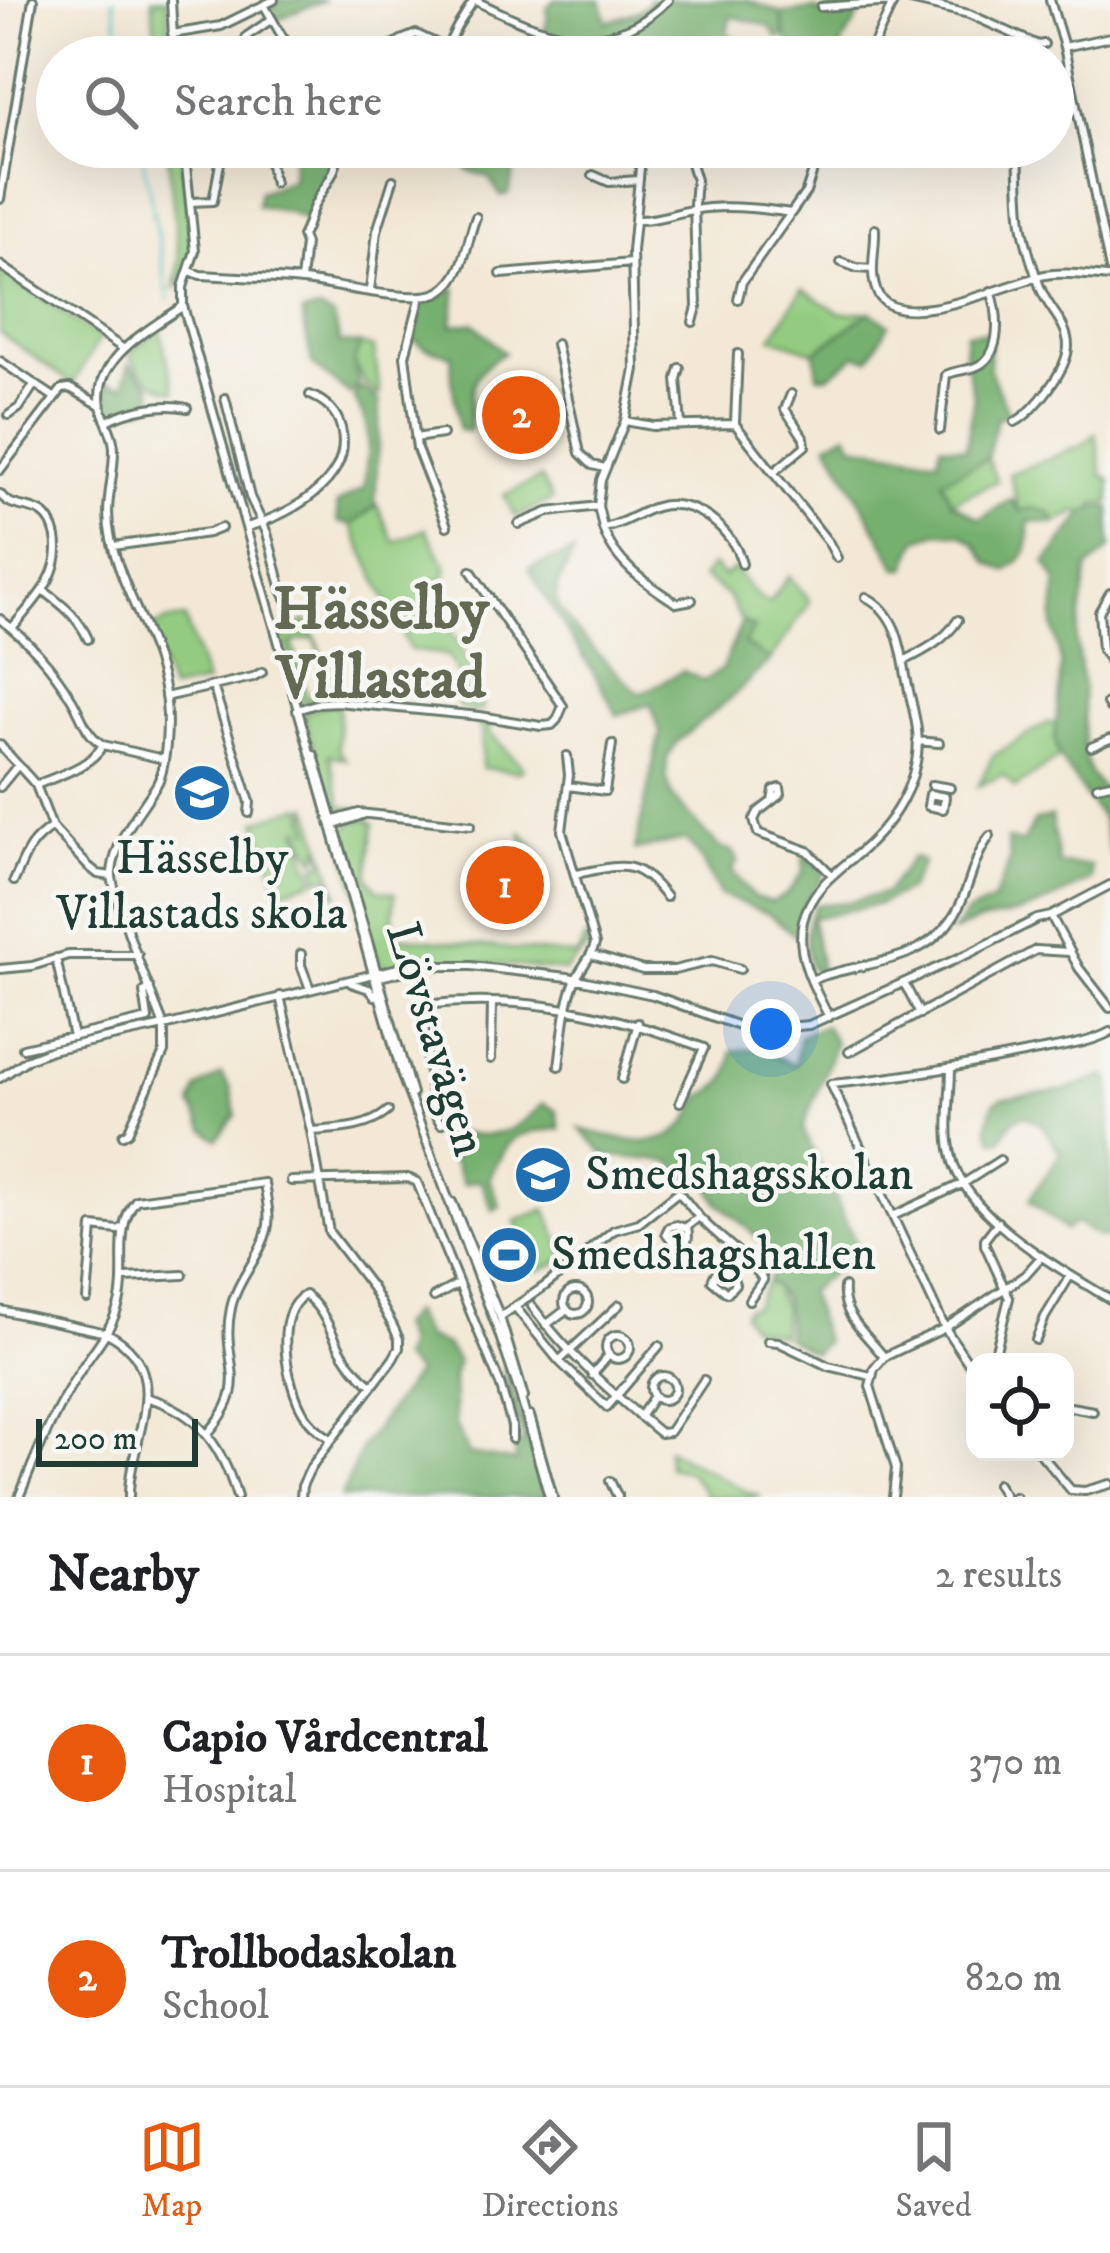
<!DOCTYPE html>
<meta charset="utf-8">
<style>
:root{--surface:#fff;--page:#f2f2f2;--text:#202124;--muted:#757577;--line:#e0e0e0;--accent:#ea580c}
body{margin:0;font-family:"IM FELL DW Pica",serif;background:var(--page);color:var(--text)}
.controls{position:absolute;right:36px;bottom:36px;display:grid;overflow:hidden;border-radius:24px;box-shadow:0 12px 48px #0002}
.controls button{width:108px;height:108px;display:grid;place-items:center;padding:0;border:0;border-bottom:3px solid var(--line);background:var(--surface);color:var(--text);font:60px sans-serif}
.scale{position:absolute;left:36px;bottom:30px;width:162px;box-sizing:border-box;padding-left:12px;border:6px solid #1f3d34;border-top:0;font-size:33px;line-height:42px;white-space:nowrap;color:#1f3d34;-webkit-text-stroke:9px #f6f6f2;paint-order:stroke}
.you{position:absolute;left:771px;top:1029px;width:42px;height:42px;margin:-30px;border:9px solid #fff;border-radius:50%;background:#1a73e8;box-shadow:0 0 0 18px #1a73e833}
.badge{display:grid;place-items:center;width:78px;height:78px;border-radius:50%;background:var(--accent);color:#fff;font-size:39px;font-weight:700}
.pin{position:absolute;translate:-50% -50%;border:6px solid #fff;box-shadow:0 3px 12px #0006}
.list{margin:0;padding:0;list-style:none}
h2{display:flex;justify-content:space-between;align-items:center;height:156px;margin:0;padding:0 48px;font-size:51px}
h2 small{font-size:39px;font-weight:400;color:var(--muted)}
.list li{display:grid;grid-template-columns:78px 1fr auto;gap:36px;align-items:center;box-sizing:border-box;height:216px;padding:0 48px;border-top:3px solid var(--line)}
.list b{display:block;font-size:45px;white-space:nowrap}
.list p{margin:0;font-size:39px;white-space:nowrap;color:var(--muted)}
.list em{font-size:39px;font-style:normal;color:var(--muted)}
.icon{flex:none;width:66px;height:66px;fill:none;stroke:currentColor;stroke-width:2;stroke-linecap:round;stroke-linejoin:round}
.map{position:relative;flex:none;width:1110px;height:1497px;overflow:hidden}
.search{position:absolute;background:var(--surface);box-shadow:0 12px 48px #0002;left:36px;right:36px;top:36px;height:132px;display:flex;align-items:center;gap:30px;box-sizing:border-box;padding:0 42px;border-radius:66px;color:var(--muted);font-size:45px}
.sheet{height:588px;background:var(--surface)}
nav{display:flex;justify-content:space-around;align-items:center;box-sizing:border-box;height:168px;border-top:3px solid var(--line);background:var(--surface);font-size:33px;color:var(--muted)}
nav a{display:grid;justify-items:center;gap:6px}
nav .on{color:var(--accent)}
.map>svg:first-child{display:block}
</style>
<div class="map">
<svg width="1110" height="1497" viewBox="0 0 1110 1497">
<rect width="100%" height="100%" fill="#f6f6f2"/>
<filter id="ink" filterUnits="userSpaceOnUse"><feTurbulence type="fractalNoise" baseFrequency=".00833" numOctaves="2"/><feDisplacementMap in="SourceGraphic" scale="24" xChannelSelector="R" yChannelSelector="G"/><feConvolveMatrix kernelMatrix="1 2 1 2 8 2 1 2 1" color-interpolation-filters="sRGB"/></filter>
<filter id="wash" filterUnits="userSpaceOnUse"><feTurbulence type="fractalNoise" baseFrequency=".004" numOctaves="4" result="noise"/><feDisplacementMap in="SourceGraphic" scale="48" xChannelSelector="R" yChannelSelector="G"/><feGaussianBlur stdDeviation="2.7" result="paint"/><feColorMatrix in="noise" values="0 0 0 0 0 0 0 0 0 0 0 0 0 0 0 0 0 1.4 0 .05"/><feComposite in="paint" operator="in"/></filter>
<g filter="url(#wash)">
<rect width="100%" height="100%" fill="#f3e8d5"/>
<path fill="#93cc80" stroke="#59845a" stroke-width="3" d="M 152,0 L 167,0 L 171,57 L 157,57 Z
M 167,147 L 181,147 L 192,250 L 186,271 L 175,290 L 179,263 Z
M 0,269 L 100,338 L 73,384 L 0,333 Z
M 802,289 L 840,313 L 870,312 L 815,352 L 772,338 Z
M 160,329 L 175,391 C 153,386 138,372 129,353 Z
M 360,344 L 374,348 L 380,394 L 378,395 L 364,382 L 354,361 Z
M 1096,433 L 1102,475 L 1110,479 L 1110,502 L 1095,503 L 1091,512 L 1077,512 L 1055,523 L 1050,512 L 1020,512 L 1009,474 L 1083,445 Z
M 987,459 L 997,481 L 952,502 L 942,479 Z
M 541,478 L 552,500 L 515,517 L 504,495 Z
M 377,505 L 394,542 L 426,529 L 446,566 L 446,575 L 426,590 L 461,647 L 483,710 L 475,712 L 459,707 L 461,679 L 447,655 L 410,650 L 351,525 Z
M 713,565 L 723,577 L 734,569 L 757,596 L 769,603 L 789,576 L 808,598 L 809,604 L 770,660 L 743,644 L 750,625 L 742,622 L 727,595 L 702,577 Z
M 185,618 L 206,683 L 170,690 L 149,629 L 167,621 Z
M 307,621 L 335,680 L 336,697 L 328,696 L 328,669 L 314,638 L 292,642 L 308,699 L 317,697 L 318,701 L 303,705 L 282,632 Z
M 332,705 L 339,707 L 338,750 L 345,759 L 329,755 L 342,807 L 362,809 L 339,814 L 329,800 L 304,714 L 317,707 Z
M 476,720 L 491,721 L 489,732 L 523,767 L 520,772 L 482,768 L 482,732 Z
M 1047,723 L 1056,724 L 1055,739 L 1059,757 L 1015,788 L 1003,775 L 978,786 L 993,756 Z
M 302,806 L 311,832 L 306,815 L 309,814 L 306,807 L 309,806 L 338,894 L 335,895 L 329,876 L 318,879 L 315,866 L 325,862 L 319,846 L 317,860 L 307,847 L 301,828 L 298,830 L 314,880 L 280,891 L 257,821 Z
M 368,819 L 374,824 L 368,877 L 378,890 L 395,893 L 392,931 L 396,936 L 577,956 L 585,939 L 590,941 L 589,946 L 564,971 L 453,960 L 420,960 L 384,967 L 376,958 L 342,839 C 344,825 355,821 368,819 Z
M 521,831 L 540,852 L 549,880 L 521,879 L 525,846 Z
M 546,1209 L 567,1259 L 537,1271 L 516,1221 Z
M 768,1281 L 778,1289 L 776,1294 L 784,1308 L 781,1335 L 751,1326 L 743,1314 L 746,1308 L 754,1306 Z
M 667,1449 L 750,1493 L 761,1497 L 704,1497 L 705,1493 L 688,1471 L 668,1467 Z"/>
<path fill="#76b06e" stroke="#4a7651" stroke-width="3" d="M 282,0 L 325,0 L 276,20 L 270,10 L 274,4 Z
M 555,0 L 601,0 L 607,22 L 637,12 L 648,4 L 649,0 L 745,0 L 780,12 L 781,17 L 784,13 L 815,9 L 821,14 L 830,8 L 863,9 L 835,57 L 798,57 L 786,38 L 782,18 L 783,36 L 778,39 L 769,26 L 731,16 L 727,33 L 743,44 L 751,57 L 711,57 L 703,49 L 692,57 L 514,57 L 517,49 C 539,38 550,34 547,7 Z
M 293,147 L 316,147 L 318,156 L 331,158 L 333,167 L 306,221 L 289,212 L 257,206 L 259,192 L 292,180 Z
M 472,147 L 525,147 L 517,161 L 508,194 L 501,196 L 488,177 L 467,170 Z
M 456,288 L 452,325 L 474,323 L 504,353 C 465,375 473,391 469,431 L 459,430 C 457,405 449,379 452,355 L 426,348 L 413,339 L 423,300 Z
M 319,310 L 334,317 L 340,343 L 360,344 L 354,363 L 359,384 L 350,395 L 312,364 L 302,313 Z
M 870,312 L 889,324 L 869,359 L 856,355 L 829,376 L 818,376 L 815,352 Z
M 990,332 L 989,368 L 1009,414 L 997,418 L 987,459 L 942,480 L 952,502 L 980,519 L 1011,499 L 1020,511 L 1032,508 L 1050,512 L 1055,523 L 1029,521 C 1029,547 1030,556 1006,571 L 988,562 L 976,544 L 962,534 L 938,532 L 918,539 L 906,568 L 898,568 L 828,443 L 848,433 L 854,445 L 938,459 L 941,445 L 966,448 L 974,397 L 964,355 L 966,333 Z
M 129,364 L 152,387 L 154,405 L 113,414 L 106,406 L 106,383 L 124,386 Z
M 363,388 L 380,402 L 375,507 L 351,525 L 338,522 L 337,504 L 365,487 C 365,448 377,437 354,398 L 358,390 Z
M 1100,506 L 1110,507 L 1110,549 L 1088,568 L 1076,640 L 1083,688 L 1084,752 L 1091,775 L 1110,799 L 1110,854 L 1102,820 L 1059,757 L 1055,739 L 1061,663 L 1053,625 L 1057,582 L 1046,563 L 1084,513 Z
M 574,552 C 569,564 555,585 556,598 C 560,622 621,675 640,694 L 683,671 L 704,681 L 722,669 L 742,622 L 754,628 L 744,644 L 770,660 L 733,696 L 677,742 L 667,758 L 666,776 L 672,796 L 706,834 L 721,848 L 732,851 L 738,861 L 732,871 L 753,897 L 772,902 L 787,894 L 803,872 L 804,852 L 825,873 L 805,904 L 798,938 L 769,914 L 720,895 L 698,854 L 686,840 L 635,850 L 660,732 L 651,704 L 617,715 C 592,663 555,619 529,568 Z
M 1051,817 L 1059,864 L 1091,866 L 1091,880 C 1070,890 1049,903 1027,910 C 998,920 978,917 951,934 L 966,914 L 993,901 L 1010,861 L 1007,840 L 1022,843 L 1035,821 Z
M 912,857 L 923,862 L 908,890 L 879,904 L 812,918 L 821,970 L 811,969 C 804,944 804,928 815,905 L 848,902 L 886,893 Z
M 825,1025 L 835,1043 C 827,1074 812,1099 803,1129 L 859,1250 L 808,1292 L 825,1342 L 814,1353 L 786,1338 C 788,1310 790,1300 768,1281 L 777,1255 L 718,1202 L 705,1181 L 688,1189 L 673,1162 L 605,1155 L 580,1129 C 632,1142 678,1159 700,1097 C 723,1087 732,1077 732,1051 L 760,1048 L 795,1065 L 800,1036 Z
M 221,1074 L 231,1089 L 236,1115 L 217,1139 L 204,1129 L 192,1105 L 198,1088 Z
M 1104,1076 L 1110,1079 L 1110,1236 L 1101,1238 L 1075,1223 L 1065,1230 L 1030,1200 C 1038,1182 1053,1169 1060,1152 L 1042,1125 L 1024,1115 L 1012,1121 L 1001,1140 L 994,1140 C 984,1127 989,1117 994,1103 L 1002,1098 L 1068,1090 Z
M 543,1103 L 557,1111 L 560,1129 C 509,1133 511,1136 489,1179 L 500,1206 L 493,1210 L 480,1180 L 463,1184 L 439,1130 C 486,1139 510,1140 543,1103 Z
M 412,1312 L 426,1338 L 446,1345 L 457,1362 L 453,1377 L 455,1426 L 469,1454 L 517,1462 L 514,1447 L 524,1442 L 506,1383 L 504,1367 L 507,1369 L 545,1497 L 341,1497 L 363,1445 L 416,1373 L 401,1359 L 406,1344 L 399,1326 Z"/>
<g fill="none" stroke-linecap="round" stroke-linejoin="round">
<path stroke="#53c2c8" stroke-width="3" d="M 113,0 L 124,57
M 141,147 L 169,299"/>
</g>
</g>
<g filter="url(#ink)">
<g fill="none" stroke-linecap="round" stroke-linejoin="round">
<g stroke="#69796c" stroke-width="12">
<path id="minor" d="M 171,0 L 174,57
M 474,0 C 542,33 604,64 668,0
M 910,0 L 969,14 L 1038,45 L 1044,44
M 1050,0 L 1064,47 L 1110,269
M 264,5 L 283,38 L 293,48
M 821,7 L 894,2
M 623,30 L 633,57
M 172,34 L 221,26 L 274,0
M 1064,47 L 1110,37
M 240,57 L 247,36 L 272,19
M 374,57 L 401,40 L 416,34 L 446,48
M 442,57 L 457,27 L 474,0
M 868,57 L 893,3
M 184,147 L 195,251 L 183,287 L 183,306 L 403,1079 L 497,1328 L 520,1395 L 549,1497
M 272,147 L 270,164 L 274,183
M 686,147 L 696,180 L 694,204 L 697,307 L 693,322
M 593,175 L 609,182 L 639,180
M 0,199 L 33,0
M 190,202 L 213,201 L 223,147
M 635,220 C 657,221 672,213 693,210 C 724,204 760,208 791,213
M 875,229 C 876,250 868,275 878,294 C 900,335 1011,282 1045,275 C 1065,271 1089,276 1110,277
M 841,262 L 857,268 L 873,269
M 0,265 L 124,349
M 190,271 L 200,275 C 234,277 269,278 303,281 C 332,284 419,306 441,291 C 466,275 466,242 476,217
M 501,274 L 632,263
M 301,281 L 305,244 L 302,236 C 308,226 309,216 314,206 C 325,182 339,175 337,147
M 370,291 L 377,231 L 393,180
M 420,299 L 405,356 L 417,449 L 447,526
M 738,299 L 742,282 L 806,192 L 812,174 L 814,147
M 556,344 L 580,453 L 592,465 L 605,468
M 0,361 L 54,397
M 680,368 L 677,379 L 681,424
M 225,398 L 250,497 L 267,533 L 282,590 L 286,598
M 9,415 L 19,408 L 34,385
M 107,421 C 128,410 163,402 187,408
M 625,421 L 653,426 L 735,424 L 829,543 L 837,558
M 735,422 L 738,354
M 1015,422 C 1034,412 1068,369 1068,346 C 1068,323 1047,308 1040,287 C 1032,264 1023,238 1021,214 C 1019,192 1019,169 1018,147
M 940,430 L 946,375 C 957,369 975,371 985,361 C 1002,345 998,310 991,291
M 415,438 L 442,434
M 0,470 L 62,389 L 70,388 L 100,405
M 774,472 L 805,446 L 804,438 L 785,409 L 791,394
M 0,494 C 11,509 27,504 42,513 C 50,518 54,528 56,537 C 63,575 34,601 12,628
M 598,506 L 603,528 C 622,525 637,513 656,507 C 693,496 733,529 742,564
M 519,524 L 548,512 L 598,506 L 601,480 L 625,421 L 635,369 L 632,251 L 642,147
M 247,527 C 288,515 355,481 341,428 C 337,412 325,401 310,395
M 603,528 C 614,563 647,584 676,603 L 692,600
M 113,546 L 208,533 L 221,528
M 43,590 C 62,605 78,616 88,639
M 1110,593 L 1099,612 L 1102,650 L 1110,661
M 0,619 C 29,641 52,666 71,698 C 82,715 84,733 103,745 L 163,759
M 904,661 C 924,651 945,640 958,620
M 213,686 L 250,802 L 249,813
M 165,697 L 253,677 L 262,672
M 1107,703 L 1110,708
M 297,710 L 319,703 L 337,702 L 480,716 L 541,726 L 552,725 L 557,720 L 563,706 L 471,571
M 917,741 L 939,743
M 0,745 L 36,785 L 52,827 L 87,865 L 98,874 L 111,876
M 1091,747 L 1110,739
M 314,755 L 412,1094
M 36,785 C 60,775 90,767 103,745
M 932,785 L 950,788
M 568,786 L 605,791 L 612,744
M 1097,786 L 1110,783
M 0,787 L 18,765
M 930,794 L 945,797 L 943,809 L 928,806 Z
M 772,801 L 774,790 L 780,788 L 781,794 L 758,812 L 754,820 L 758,833 L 808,851 L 832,875
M 335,820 L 359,813 L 471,825
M 335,825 L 365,814
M 576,874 C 622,865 635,857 666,897
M 14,881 C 26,855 27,844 52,827
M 1051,916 L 1079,968 L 1110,1008
M 301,954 L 301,965 L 310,989
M 592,955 L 643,970 L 674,970 L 712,961 L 740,969
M 56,958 L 73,1037
M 0,969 L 32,966 L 68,955 L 138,955
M 380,977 L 408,970
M 811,980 C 860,960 922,968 955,914 C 970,890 972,859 990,836
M 351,983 L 369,989 L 375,996
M 904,983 L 920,1014
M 280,996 L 311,1131 L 329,1232 L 372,1288 L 393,1326 L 399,1339 L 399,1348 L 393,1359 L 311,1467 L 302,1486 L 301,1497
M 829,1017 C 814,988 795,955 803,921 C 810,892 832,875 854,857 C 891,827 923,781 917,730 C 915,712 909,694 906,676 C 901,646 896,612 866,597
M 23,1048 L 148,1019 L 144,992 L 150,988
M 849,1052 L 1036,950 L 1069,952
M 491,1059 L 492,1003
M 559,1066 C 563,1038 564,1005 576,979 C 582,966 591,958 595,944 L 562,831 L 569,775 L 567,756
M 951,1068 C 951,1095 945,1128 951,1154 C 963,1216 1060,1269 1110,1299
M 0,1078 L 28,1059 L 51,1050 L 164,1026 L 406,966 L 471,966 L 568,977 L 653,995 L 739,1026 L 765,1029 L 809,1025 L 970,953 L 1037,919 L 1051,916 L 1110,885
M 622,1079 L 638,1023
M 441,1124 L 433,1111 L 422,1005 C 526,994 607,1012 704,1048 L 680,1102
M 311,1131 C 338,1129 367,1129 388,1111
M 123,1135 L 128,1132 L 164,1052 L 164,1026 C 154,1001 110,892 112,872 C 116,836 140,813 157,784 C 167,767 168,722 166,703 C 161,644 123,596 111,539 C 103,504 114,482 114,449 C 114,434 104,421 101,406 C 92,358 151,329 183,306
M 291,1181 L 408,1178 L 417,1182 L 500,1384 L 512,1426 L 512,1439
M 452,1202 L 500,1317 L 524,1397
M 893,1216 L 964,1183 L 1000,1160
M 687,1227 C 689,1238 689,1243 679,1249 L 666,1233 L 669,1227 L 677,1225 L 685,1228 L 699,1217
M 731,1273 L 735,1284 L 727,1293 L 712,1281 L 715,1274 L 721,1271 L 731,1273 L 741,1258
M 125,1278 L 183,1275
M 844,1287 C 841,1316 867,1335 884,1357
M564 1302a12 12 0 1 1 24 0a12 12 0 1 1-24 0Z
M 434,1297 L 458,1284
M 87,1299 L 93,1227 L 118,1230 L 124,1227
M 532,1306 C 568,1355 613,1394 660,1433 L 669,1432 L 704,1380
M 516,1308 L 559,1361 L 607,1407 L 659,1346
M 0,1310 L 107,1333 C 179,1370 128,1439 129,1497
M 500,1317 L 545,1286 L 614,1230 L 639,1223 L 678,1192 C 688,1202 695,1214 705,1223 C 720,1238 755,1264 763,1280 L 749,1300
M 546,1325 L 567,1309
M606 1347a12 12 0 1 1 24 0a12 12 0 1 1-24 0Z
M 1036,1340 L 1045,1317 L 1070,1276
M 768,1341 L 778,1342 L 828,1366 L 871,1376
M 559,1361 L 619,1305
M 993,1362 L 1009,1298 L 985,1245 L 985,1239 L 998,1222
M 975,1373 L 945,1328 L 831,1084 C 898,1078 962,1066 1028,1053 C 1055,1047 1086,1045 1110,1032
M 592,1375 L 609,1355
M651 1388a12 12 0 1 1 24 0a12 12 0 1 1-24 0Z
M 148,1398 C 200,1412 223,1449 237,1497
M 1065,1406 L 1093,1411
M 530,1416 L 553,1497
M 640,1417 L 654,1396
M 331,1439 C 320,1432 309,1424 303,1412 C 287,1385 272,1312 305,1295 C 325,1309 331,1335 344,1355 C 351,1367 361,1376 372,1385
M 1039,1452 L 1071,1490 L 1085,1491 L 1110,1484
M 610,1481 L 618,1497
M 997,1484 L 1005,1497
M 19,1497 C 37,1454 54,1410 80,1371 C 94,1349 110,1332 118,1307 C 129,1273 112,1228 136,1200 L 264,1183 C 266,1198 271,1216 267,1230 C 260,1258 237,1280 231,1308 C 219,1363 255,1382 207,1434
M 893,1497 L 896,1468 L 870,1386 L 874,1369 L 884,1357 L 945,1328 L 1025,1275 L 1041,1257
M 1014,1497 L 1015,1497"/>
</g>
<use href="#minor" stroke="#fff" stroke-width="6"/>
</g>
</g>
<defs>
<g id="school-disc" transform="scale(3)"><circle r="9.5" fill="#1f6fb2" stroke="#f6f6f2"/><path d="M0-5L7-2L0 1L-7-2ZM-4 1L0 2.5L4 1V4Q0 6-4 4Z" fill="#fff"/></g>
<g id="stadium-disc" transform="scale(3)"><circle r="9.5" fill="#1f6fb2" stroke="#f6f6f2"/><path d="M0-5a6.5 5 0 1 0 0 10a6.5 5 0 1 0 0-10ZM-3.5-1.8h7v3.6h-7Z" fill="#fff"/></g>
</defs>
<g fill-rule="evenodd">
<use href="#school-disc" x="202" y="793"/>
<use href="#school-disc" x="543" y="1175"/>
<use href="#stadium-disc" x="509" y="1255"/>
</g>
<g text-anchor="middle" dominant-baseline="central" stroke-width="9" stroke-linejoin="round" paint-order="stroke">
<g font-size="48" fill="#1f3d34" stroke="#f6f6f2" text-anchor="start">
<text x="202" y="859" text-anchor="middle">Hässelby<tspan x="202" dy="55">Villastads skola</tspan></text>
<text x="585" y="1175">Smedshagsskolan</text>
<text x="551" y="1255">Smedshagshallen</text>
</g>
<g font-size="48" fill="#1f3d34" stroke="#f6f6f2">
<text transform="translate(435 1039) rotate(73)">Lövstavägen</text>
</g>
<g font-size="60" font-weight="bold" fill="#636953" stroke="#f6f6f2">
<text x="381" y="610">Hässelby<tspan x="381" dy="69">Villastad</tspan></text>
</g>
</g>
</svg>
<div class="controls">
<button><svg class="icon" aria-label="locate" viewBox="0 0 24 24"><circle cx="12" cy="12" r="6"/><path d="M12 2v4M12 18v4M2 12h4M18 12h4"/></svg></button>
</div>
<div class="scale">200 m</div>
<div class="you"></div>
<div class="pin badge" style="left:505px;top:885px">1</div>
<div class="pin badge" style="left:521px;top:415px">2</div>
<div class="search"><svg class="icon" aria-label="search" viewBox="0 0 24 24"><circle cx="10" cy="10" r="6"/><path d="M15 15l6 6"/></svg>Search here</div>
</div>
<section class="sheet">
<h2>Nearby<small>2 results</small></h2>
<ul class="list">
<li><span class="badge">1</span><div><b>Capio Vårdcentral</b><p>Hospital</p></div><em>370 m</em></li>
<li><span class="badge">2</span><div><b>Trollbodaskolan</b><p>School</p></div><em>820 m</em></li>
</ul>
</section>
<nav>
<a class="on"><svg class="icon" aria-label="map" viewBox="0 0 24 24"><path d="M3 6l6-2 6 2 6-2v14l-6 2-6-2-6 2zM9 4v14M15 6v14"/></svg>Map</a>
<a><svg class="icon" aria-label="directions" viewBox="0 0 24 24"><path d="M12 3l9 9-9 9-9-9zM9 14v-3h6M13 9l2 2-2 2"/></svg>Directions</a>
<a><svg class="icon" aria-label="saved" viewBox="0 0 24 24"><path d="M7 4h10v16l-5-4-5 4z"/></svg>Saved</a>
</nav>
